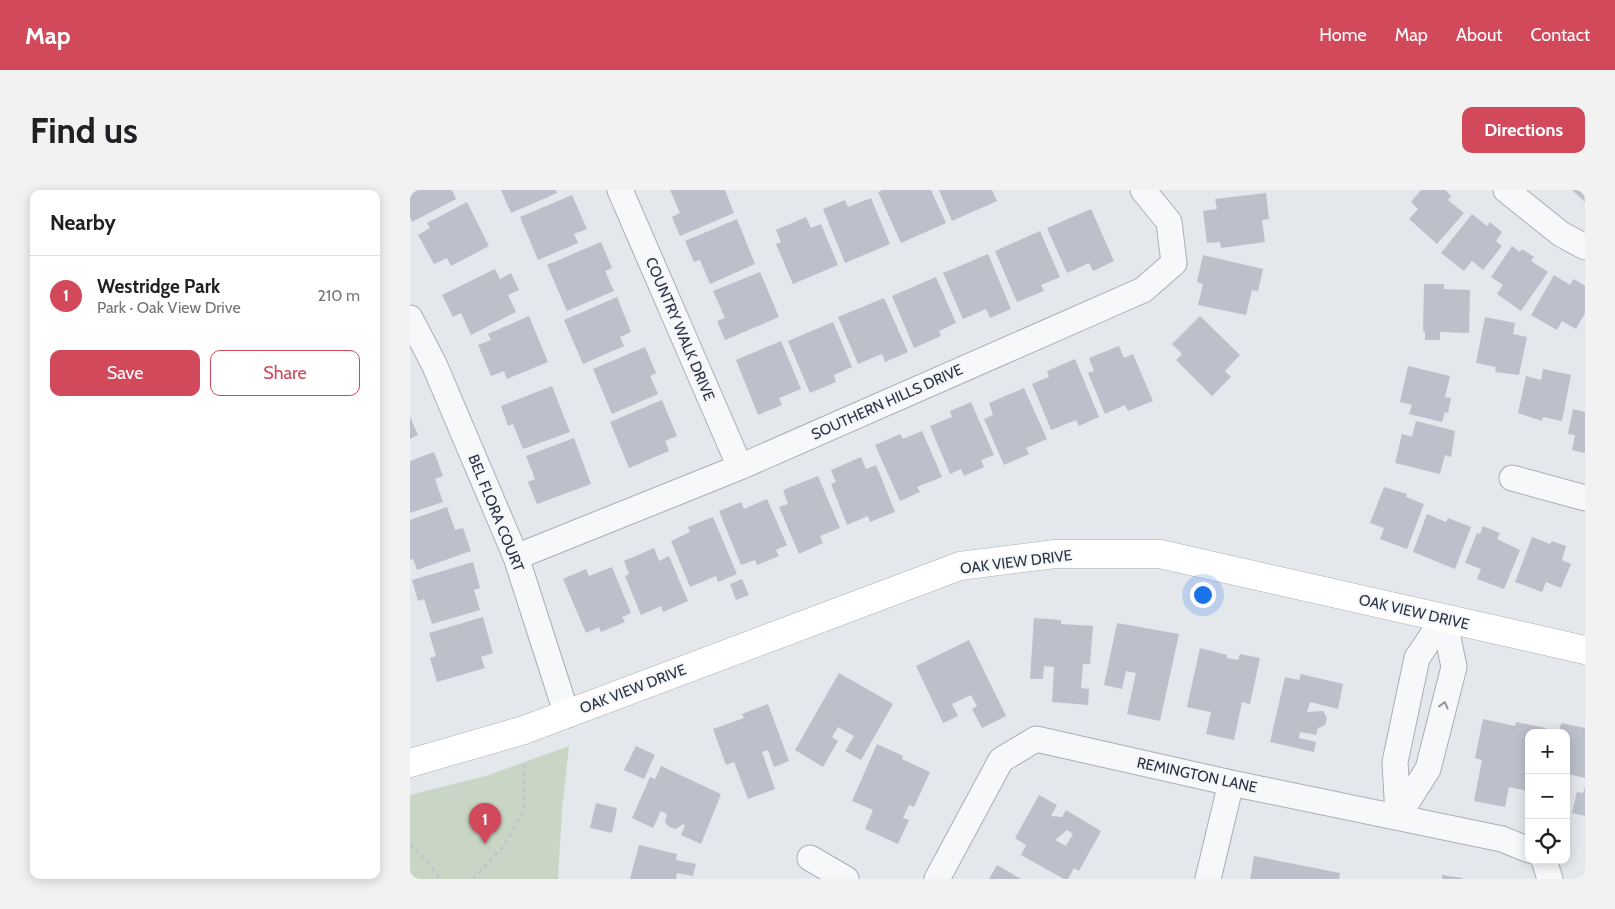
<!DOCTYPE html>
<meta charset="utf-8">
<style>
:root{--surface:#fff;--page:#f2f2f2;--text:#202124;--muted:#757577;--line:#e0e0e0;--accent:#d1495b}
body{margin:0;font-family:Cabin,sans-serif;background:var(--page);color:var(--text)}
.controls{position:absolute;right:15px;bottom:15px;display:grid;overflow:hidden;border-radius:10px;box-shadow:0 2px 12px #0003}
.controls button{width:45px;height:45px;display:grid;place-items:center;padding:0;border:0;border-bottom:1px solid var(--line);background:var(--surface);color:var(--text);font:25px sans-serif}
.you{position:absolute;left:792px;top:404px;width:18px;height:18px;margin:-12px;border:4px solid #fff;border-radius:50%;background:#1a73e8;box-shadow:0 0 0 8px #1a73e833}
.badge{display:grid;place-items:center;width:32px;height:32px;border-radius:50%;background:var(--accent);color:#fff;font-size:16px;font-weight:700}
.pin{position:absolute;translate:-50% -41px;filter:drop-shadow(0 1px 2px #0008)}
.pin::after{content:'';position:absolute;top:26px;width:18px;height:15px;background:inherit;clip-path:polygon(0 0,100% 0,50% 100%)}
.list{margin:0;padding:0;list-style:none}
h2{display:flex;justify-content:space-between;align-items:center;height:65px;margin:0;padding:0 20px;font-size:21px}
h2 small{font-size:16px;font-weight:400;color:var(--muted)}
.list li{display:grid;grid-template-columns:32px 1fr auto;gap:15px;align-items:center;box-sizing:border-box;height:80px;padding:0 20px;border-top:1px solid var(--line)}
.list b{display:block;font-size:19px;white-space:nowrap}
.list p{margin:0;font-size:16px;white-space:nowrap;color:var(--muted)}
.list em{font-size:16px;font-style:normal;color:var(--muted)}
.actions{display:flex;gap:10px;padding:15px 20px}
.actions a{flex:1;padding:11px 0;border:1px solid var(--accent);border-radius:10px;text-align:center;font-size:18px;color:var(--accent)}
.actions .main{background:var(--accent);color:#fff}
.icon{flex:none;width:28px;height:28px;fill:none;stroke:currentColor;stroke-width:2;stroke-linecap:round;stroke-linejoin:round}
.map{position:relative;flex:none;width:1175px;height:689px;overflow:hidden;border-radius:10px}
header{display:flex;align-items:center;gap:30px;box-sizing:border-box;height:70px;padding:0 25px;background:var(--accent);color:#fff}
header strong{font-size:24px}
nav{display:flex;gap:28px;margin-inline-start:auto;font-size:18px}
.intro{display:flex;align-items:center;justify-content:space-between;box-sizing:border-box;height:120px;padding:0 30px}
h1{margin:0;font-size:35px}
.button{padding:12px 22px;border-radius:10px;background:var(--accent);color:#fff;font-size:18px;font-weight:700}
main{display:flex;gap:30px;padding:0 30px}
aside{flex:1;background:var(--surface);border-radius:10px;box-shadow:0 2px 12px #0003}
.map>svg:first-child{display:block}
</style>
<header>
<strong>Map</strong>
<nav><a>Home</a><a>Map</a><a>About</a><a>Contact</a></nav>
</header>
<div class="intro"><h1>Find us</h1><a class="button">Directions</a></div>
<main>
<aside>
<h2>Nearby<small></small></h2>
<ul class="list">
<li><span class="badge">1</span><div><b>Westridge Park</b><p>Park · Oak View Drive</p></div><em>210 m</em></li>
</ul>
<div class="actions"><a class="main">Save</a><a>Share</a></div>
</aside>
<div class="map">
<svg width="1175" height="689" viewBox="0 0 1175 689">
<rect width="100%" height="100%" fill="#e4e7ec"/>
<path fill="#c9d6c5" d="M 159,556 L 152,620 L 148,689 L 0,689 L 0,605 L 76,586 Z"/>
<path fill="#bbc0ca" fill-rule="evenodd" d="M 0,0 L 42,0 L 46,9 L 2,32 L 0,27 Z
M 91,0 L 146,0 L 147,3 L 101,23 Z
M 260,0 L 315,0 L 324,23 L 270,46 L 262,27 L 270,23 Z
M 473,0 L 521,0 L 536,33 L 491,53 L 468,2 Z
M 529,0 L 582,0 L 587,11 L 542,31 Z
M 1011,0 L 1035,0 L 1041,6 L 1038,10 L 1054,23 L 1027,54 L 999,29 L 1008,19 L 1001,12 Z
M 1162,0 L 1175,0 L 1175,12 Z
M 856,3 L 859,29 L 852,30 L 855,52 L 811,58 L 810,52 L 797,53 L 793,21 L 807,19 L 805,9 Z
M 162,5 L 177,39 L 164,44 L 168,53 L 128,70 L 110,27 Z
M 461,8 L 480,54 L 435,73 L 413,19 L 435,10 L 438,17 Z
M 57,12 L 79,56 L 41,76 L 37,68 L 24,74 L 8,45 L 20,38 L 17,33 Z
M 681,19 L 704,71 L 683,81 L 679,73 L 657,83 L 637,38 Z
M 1062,24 L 1077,36 L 1080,32 L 1092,42 L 1086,51 L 1092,56 L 1073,80 L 1062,71 L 1054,81 L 1031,63 Z
M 396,27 L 401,38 L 411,34 L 428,75 L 383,94 L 366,54 L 371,52 L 366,40 Z
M 327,29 L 345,74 L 300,94 L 290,70 L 284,72 L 275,51 Z
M 630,41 L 650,87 L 631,95 L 634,101 L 607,112 L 585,61 Z
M 191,52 L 202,78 L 195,81 L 204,101 L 157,121 L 137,75 Z
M 1102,56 L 1110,62 L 1112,59 L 1124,67 L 1121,71 L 1138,82 L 1111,121 L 1087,104 L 1093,95 L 1081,87 Z
M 578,64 L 601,119 L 580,128 L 576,119 L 553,129 L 533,83 Z
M 793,65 L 853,79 L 848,101 L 842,100 L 836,125 L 788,115 L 793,94 L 787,92 Z
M 85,79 L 90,89 L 101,83 L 109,100 L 98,105 L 106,122 L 61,145 L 51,123 L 43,127 L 32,105 Z
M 350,82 L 369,127 L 315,150 L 307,131 L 315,128 L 303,101 Z
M 1144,85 L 1160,95 L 1164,89 L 1175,96 L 1175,123 L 1166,139 L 1152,131 L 1147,140 L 1121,125 Z
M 526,87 L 546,133 L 529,141 L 531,146 L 504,158 L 482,106 Z
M 1014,94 L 1034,94 L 1034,99 L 1060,100 L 1059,143 L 1030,142 L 1030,150 L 1015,150 L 1015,142 L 1013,141 Z
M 207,107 L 221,142 L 210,147 L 214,156 L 173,174 L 154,130 Z
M 474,108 L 498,162 L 475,172 L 472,164 L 448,174 L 428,127 Z
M 119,126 L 138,172 L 97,189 L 94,181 L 81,186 L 68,155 L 81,150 L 78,144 Z
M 790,126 L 830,165 L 815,181 L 821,187 L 802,206 L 766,170 L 772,164 L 762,154 Z
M 1075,127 L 1105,133 L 1103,144 L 1117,147 L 1109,185 L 1085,182 L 1086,177 L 1066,173 Z
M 423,132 L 442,177 L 424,185 L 426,192 L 400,203 L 378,151 Z
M 371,151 L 391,199 L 369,208 L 372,215 L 348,225 L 326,170 Z
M 709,156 L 714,168 L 723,164 L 743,211 L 718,221 L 715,215 L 695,224 L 678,183 L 684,181 L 679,168 Z
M 235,157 L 246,183 L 240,186 L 248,204 L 202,224 L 183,179 Z
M 665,169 L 689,227 L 669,236 L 666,230 L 641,240 L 622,194 L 639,187 L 637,181 Z
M 998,176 L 1040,186 L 1035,207 L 1041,208 L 1038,223 L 1035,222 L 1032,232 L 999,224 L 1002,215 L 990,212 Z
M 1133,179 L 1161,185 L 1152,231 L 1133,227 L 1132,231 L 1108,223 L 1116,186 L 1131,190 Z
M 142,196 L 160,242 L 113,259 L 103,234 L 98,236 L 91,216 Z
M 614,198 L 637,249 L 616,258 L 619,264 L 594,275 L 574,229 L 583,225 L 579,213 Z
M 252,210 L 267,246 L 255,251 L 259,261 L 219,278 L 200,232 Z
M 561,212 L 584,265 L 571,270 L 574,277 L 554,286 L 551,279 L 540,284 L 520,236 L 542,227 L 540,221 Z
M 1163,219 L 1175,222 L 1175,263 L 1162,260 L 1165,245 L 1158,244 Z
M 0,227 L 8,245 L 0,249 Z
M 1006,231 L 1045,241 L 1041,267 L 1035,265 L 1030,284 L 985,273 L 992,244 L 1002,247 Z
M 512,241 L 532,287 L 507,297 L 510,302 L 490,311 L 465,255 L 490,244 L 493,249 Z
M 164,248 L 181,294 L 127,314 L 118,292 L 125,289 L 116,266 Z
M 24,262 L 33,286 L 25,289 L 33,312 L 0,323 L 0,271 Z
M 451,267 L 456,279 L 466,275 L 485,322 L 460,332 L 458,326 L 437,335 L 421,294 L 426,292 L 421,280 Z
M 408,286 L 430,338 L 410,346 L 413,353 L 389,364 L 369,317 L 378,314 L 373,300 Z
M 974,297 L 997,304 L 996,307 L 1014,314 L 997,359 L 970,349 L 974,338 L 960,333 Z
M 357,309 L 377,355 L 366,360 L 369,366 L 347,375 L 345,370 L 331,375 L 309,321 L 331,312 L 334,319 Z
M 37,317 L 45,340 L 53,338 L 61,361 L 7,380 L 3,369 L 0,370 L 0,330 Z
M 1017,324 L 1036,332 L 1038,328 L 1061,337 L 1045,379 L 1003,362 Z
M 303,327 L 327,384 L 308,392 L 306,386 L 280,397 L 261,351 L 280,342 L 278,337 Z
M 1073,336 L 1090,343 L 1087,349 L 1110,360 L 1094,399 L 1067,389 L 1071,379 L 1055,373 L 1067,343 L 1070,344 Z
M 1122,347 L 1140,354 L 1142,351 L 1156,356 L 1152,370 L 1161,374 L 1151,398 L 1136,392 L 1132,402 L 1105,392 Z
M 244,358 L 249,371 L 259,366 L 278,411 L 253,422 L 251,416 L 231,425 L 215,386 L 219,384 L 214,371 Z
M 63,372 L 70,398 L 64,400 L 70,420 L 22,434 L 14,409 L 8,411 L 2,390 Z
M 202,377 L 221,423 L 212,427 L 215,432 L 191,442 L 189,437 L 176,443 L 153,389 L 176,379 L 179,386 Z
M 332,389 L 339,405 L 326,410 L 320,394 Z
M 73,427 L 83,463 L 71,467 L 75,478 L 27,492 L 20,468 L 26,466 L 19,443 Z
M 624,428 L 651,430 L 651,434 L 683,436 L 680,474 L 673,474 L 671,498 L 679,499 L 678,515 L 642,512 L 644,477 L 634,476 L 633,489 L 620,489 Z
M 707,433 L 769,444 L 750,531 L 717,524 L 726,483 L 716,481 L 712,499 L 694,495 Z
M 559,450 L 596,526 L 572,538 L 562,519 L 567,516 L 561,505 L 542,514 L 548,526 L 533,533 L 506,476 Z
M 790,458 L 817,465 L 817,468 L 828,470 L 830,464 L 850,468 L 840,514 L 832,512 L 824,550 L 796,544 L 801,522 L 777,517 Z
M 429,483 L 483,514 L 451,570 L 435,561 L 444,546 L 428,537 L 422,547 L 428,551 L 413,577 L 385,560 Z
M 891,484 L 933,494 L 928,519 L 900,512 L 897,522 L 913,521 L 917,528 L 915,535 L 908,538 L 906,545 L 890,542 L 889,548 L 906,552 L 904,562 L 860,552 L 875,487 L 889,490 Z
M 358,514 L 379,571 L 364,577 L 358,560 L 352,562 L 365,599 L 338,609 L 324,572 L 316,575 L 303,539 L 334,528 L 332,524 Z
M 1073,529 L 1105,536 L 1106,532 L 1136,538 L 1135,543 L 1119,543 L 1119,601 L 1099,597 L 1095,617 L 1064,611 L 1072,570 L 1065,568 Z
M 1151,533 L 1175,538 L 1175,588 L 1158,584 L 1156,589 L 1156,543 L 1149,543 Z
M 467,554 L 493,566 L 492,569 L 520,582 L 504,617 L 499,615 L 493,628 L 499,630 L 488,654 L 455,639 L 463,620 L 442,611 Z
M 226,556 L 245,565 L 234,589 L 214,580 Z
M 251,576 L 311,604 L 291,654 L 271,645 L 275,635 L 273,634 L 266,639 L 259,637 L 255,632 L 257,624 L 251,621 L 243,638 L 222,628 L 240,587 L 245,589 Z
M 1175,597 L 1175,626 L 1162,623 L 1167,602 L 1173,603 Z
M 629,605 L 647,615 L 641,626 L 652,627 L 656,620 L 691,641 L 669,681 L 664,678 L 658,689 L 654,689 L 611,665 L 616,655 L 605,648 ZM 657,640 L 663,644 L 656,656 L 645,650 Z
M 186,613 L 207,618 L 202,643 L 180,638 Z
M 229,655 L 267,664 L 266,670 L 286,674 L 283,686 L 267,683 L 266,689 L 220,689 Z
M 844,666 L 930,683 L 929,689 L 840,689 Z
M 587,675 L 611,689 L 579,689 Z
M 1032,685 L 1053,688 L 1053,689 L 1032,689 Z"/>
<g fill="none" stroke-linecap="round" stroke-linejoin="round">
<g stroke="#a9aeb7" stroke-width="27">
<path id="street" d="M 210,0 L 330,277
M 1096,0 L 1151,44 L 1175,57
M 0,128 L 24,174 L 106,367 L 157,525
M 1102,288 L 1175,308
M 106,367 L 330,277 L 733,100 L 764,73 L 759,32 L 733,0
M 988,626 L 1018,579 L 1044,477 L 1034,428
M 988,626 L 985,572 L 1007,468 L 1034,428
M 400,668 L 436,689
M 1134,670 L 1140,689
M 527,689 L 591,570 L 626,549 L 821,593 L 1092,649 L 1119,660
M 798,689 L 821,593"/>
</g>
<g stroke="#a9aeb7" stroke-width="29">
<path id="secondary" d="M 0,573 L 114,540 L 550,376 L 645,364 L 750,364 L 1175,460"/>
</g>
<path stroke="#c2c5cb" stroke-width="3" stroke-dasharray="4 4" stroke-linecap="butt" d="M 0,654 L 21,676 L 30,689
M 63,689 L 94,656 L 113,622 L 115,572"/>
<use href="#street" stroke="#f7f8fa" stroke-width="25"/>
<use href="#secondary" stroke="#fff" stroke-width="28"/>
</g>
<defs><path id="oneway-chevron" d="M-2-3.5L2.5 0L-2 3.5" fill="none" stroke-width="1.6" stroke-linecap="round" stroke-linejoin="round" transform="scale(1.25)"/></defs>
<use stroke="#9196a0" href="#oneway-chevron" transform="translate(1034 515) rotate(-76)"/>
<g text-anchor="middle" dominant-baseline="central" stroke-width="4" stroke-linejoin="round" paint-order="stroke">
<g font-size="15" fill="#2b3445" stroke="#f4f6f9">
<text transform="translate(270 139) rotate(67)">COUNTRY WALK DRIVE</text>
<text transform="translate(477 212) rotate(-24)">SOUTHERN HILLS DRIVE</text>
<text transform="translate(86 323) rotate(68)">BEL FLORA COURT</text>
<text transform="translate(606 372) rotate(-7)">OAK VIEW DRIVE</text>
<text transform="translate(1004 422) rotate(13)">OAK VIEW DRIVE</text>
<text transform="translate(223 499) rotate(-21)">OAK VIEW DRIVE</text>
<text transform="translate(787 585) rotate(12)">REMINGTON LANE</text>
</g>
</g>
</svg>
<div class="controls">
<button>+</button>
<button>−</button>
<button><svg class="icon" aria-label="locate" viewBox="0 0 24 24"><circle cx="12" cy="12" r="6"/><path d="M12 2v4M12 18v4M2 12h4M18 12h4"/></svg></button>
</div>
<div class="you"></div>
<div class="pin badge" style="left:75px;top:654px">1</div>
</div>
</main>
